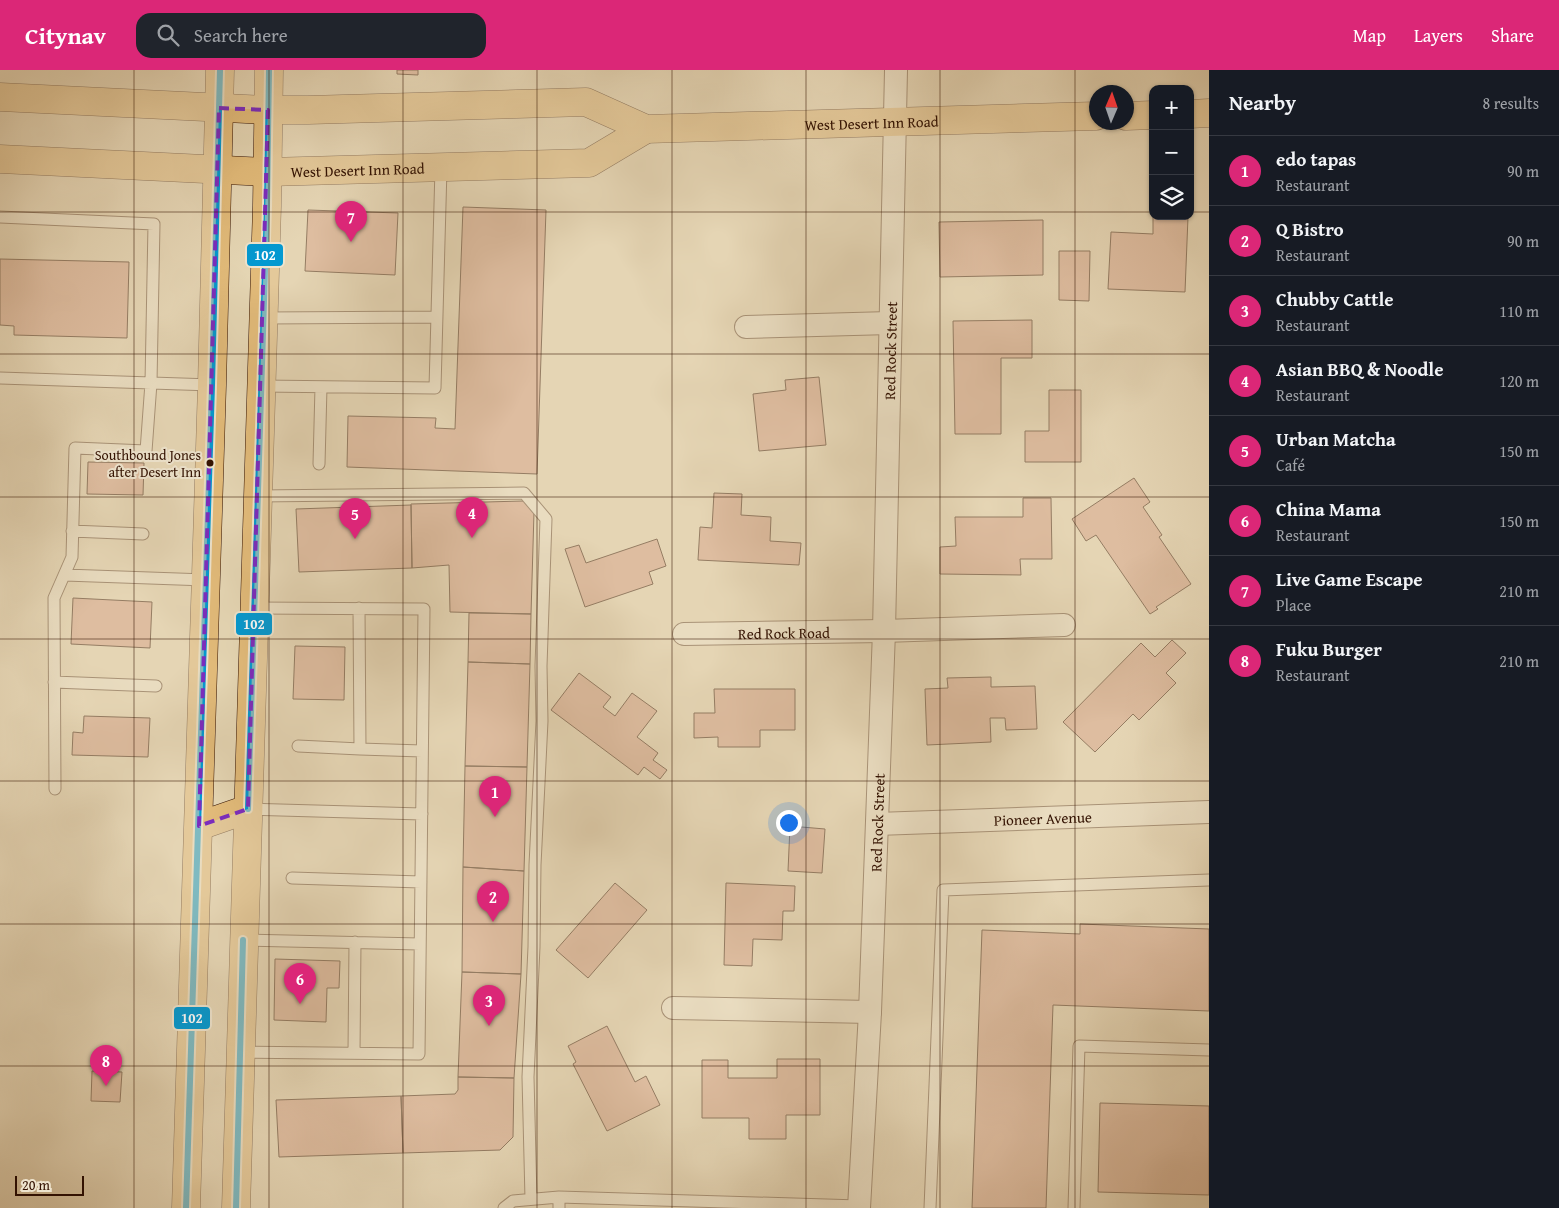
<!DOCTYPE html>
<meta charset="utf-8">
<style>
:root{--surface:#171b24;--page:#20242c;--text:#f1f3f6;--muted:#9ea1a6;--line:#363941;--accent:#db2777}
body{margin:0;font-family:"Gentium Book Plus",serif;background:var(--page);color:var(--text)}
.controls{position:absolute;right:15px;top:15px;display:grid;overflow:hidden;border-radius:10px;box-shadow:0 1px 4px #0004}
.controls button{width:45px;height:45px;display:grid;place-items:center;padding:0;border:0;border-bottom:1px solid var(--line);background:var(--surface);color:var(--text);font:25px sans-serif}
.compass{position:absolute;left:1089px;top:15px;width:45px;height:45px;border-radius:50%;background:var(--surface);box-shadow:0 1px 4px #0004;rotate:2deg}
.scale{position:absolute;left:15px;bottom:12px;width:69px;box-sizing:border-box;padding-left:5px;border:2px solid #331202;border-top:0;font-size:14px;line-height:18px;white-space:nowrap;color:#331202;-webkit-text-stroke:4px #eee4ce;paint-order:stroke}
.you{position:absolute;left:788px;top:752px;width:18px;height:18px;margin:-12px;border:4px solid #fff;border-radius:50%;background:#1a73e8;box-shadow:0 0 0 8px #1a73e833}
.badge{display:grid;place-items:center;width:32px;height:32px;border-radius:50%;background:var(--accent);color:#fff;font-size:16px;font-weight:700}
.pin{position:absolute;translate:-50% -41px;filter:drop-shadow(0 1px 2px #0008)}
.pin::after{content:'';position:absolute;top:26px;width:18px;height:15px;background:inherit;clip-path:polygon(0 0,100% 0,50% 100%)}
.list{margin:0;padding:0;list-style:none}
h2{display:flex;justify-content:space-between;align-items:center;height:65px;margin:0;padding:0 20px;font-size:21px}
h2 small{font-size:16px;font-weight:400;color:var(--muted)}
.list li{display:grid;grid-template-columns:32px 1fr auto;gap:15px;align-items:center;box-sizing:border-box;height:70px;padding:0 20px;border-top:1px solid var(--line)}
.list b{display:block;font-size:19px;white-space:nowrap}
.list p{margin:0;font-size:16px;white-space:nowrap;color:var(--muted)}
.list em{font-size:16px;font-style:normal;color:var(--muted)}
.icon{flex:none;width:28px;height:28px;fill:none;stroke:currentColor;stroke-width:2;stroke-linecap:round;stroke-linejoin:round}
.map{position:relative;flex:none;width:1209px;height:1138px;overflow:hidden}
header{display:flex;align-items:center;gap:30px;box-sizing:border-box;height:70px;padding:0 25px;background:var(--accent);color:#fff}
header strong{font-size:24px}
nav{display:flex;gap:28px;margin-inline-start:auto;font-size:18px}
.search{width:350px;height:45px;background:var(--page);display:flex;align-items:center;gap:12px;box-sizing:border-box;padding:0 18px;border-radius:15px;color:var(--muted);font-size:19px}
main{display:flex}
aside{flex:1;background:var(--surface)}
.map>svg:first-child{display:block}
</style>
<header>
<strong>Citynav</strong>
<div class="search"><svg class="icon" aria-label="search" viewBox="0 0 24 24"><circle cx="10" cy="10" r="6"/><path d="M15 15l6 6"/></svg>Search here</div>
<nav><a>Map</a><a>Layers</a><a>Share</a></nav>
</header>
<main>
<div class="map">
<svg width="1209" height="1138" viewBox="0 0 1209 1138">
<rect width="100%" height="100%" fill="#e5d6b4"/>
<filter id="stains"><feTurbulence type="fractalNoise" baseFrequency=".004" numOctaves="4"/><feColorMatrix values="0 0 0 0 .2 0 0 0 0 .09 0 0 0 0 .02 0 0 0 .5 -.17"/></filter>
<radialGradient id="worn" r=".72"><stop offset=".6" stop-color="#630" stop-opacity="0"/><stop offset="1" stop-color="#630" stop-opacity=".3"/></radialGradient>
<path fill="#d5a187" stroke="#331202" d="M 397,0 L 418,0 L 418,5 L 397,4 Z
M 463,137 L 546,140 L 537,404 L 347,397 L 348,346 L 436,348 L 435,358 L 455,359 Z
M 308,140 L 398,143 L 395,205 L 305,201 Z
M 1153,146 L 1188,147 L 1185,222 L 1108,219 L 1111,162 L 1153,164 Z
M 1043,150 L 1043,205 L 940,207 L 939,152 Z
M 1059,181 L 1090,181 L 1089,231 L 1059,230 Z
M 0,189 L 129,192 L 127,268 L 14,265 L 14,256 L 0,255 Z
M 1032,250 L 1032,288 L 1001,288 L 1001,364 L 955,364 L 953,251 Z
M 819,307 L 826,375 L 759,381 L 753,324 L 786,320 L 785,310 Z
M 1049,320 L 1081,320 L 1081,392 L 1025,392 L 1025,361 L 1049,361 Z
M 88,392 L 144,393 L 143,425 L 87,424 Z
M 1134,408 L 1150,432 L 1143,437 L 1162,465 L 1159,467 L 1191,514 L 1156,537 L 1158,539 L 1150,544 L 1096,465 L 1086,471 L 1072,449 Z
M 714,423 L 742,424 L 741,445 L 771,447 L 770,471 L 801,473 L 799,495 L 698,490 L 700,457 L 712,458 Z
M 1023,428 L 1051,428 L 1052,489 L 1020,489 L 1021,505 L 940,504 L 940,477 L 956,476 L 955,447 L 1023,447 Z
M 523,431 L 534,442 L 531,544 L 450,542 L 449,495 L 412,498 L 411,434 Z
M 411,435 L 412,498 L 299,502 L 296,439 Z
M 657,469 L 666,496 L 649,502 L 653,514 L 585,537 L 565,479 L 579,475 L 586,493 Z
M 73,528 L 152,532 L 150,578 L 71,574 Z
M 469,543 L 531,544 L 530,594 L 468,592 Z
M 1172,570 L 1186,583 L 1166,603 L 1176,613 L 1139,650 L 1133,644 L 1095,682 L 1063,652 L 1141,573 L 1155,587 Z
M 295,576 L 345,577 L 344,630 L 293,629 Z
M 468,592 L 530,594 L 527,697 L 465,696 Z
M 579,603 L 611,627 L 603,637 L 615,646 L 632,623 L 657,641 L 637,667 L 658,683 L 653,690 L 667,700 L 660,709 L 644,697 L 638,705 L 551,640 Z
M 991,607 L 991,617 L 1035,616 L 1037,659 L 1006,660 L 1005,648 L 990,648 L 991,672 L 927,675 L 925,619 L 948,618 L 947,608 Z
M 714,619 L 795,619 L 795,660 L 760,660 L 760,677 L 718,677 L 718,667 L 694,668 L 694,643 L 715,643 Z
M 84,646 L 150,648 L 148,687 L 72,685 L 73,662 L 83,663 Z
M 465,696 L 527,697 L 524,801 L 463,797 Z
M 790,756 L 825,759 L 822,803 L 788,801 Z
M 463,797 L 524,801 L 521,904 L 462,902 Z
M 615,813 L 647,840 L 588,908 L 556,880 Z
M 726,813 L 795,816 L 794,841 L 783,841 L 782,870 L 753,869 L 752,896 L 724,895 Z
M 1080,854 L 1209,859 L 1209,941 L 1053,935 L 1046,1138 L 972,1138 L 982,860 L 1080,864 Z
M 275,889 L 340,891 L 339,918 L 327,918 L 326,952 L 274,950 Z
M 462,902 L 521,904 L 514,1008 L 458,1007 Z
M 607,956 L 635,1012 L 646,1006 L 660,1035 L 607,1061 L 573,994 L 576,992 L 568,976 Z
M 777,989 L 820,989 L 820,1045 L 786,1045 L 786,1069 L 749,1069 L 749,1048 L 702,1048 L 702,990 L 728,990 L 728,1008 L 777,1008 Z
M 92,1001 L 122,1002 L 120,1032 L 91,1031 Z
M 458,1007 L 514,1008 L 513,1067 L 500,1080 L 403,1083 L 401,1026 L 455,1024 L 458,1020 Z
M 401,1026 L 403,1083 L 279,1087 L 276,1030 Z
M 1100,1033 L 1209,1036 L 1209,1125 L 1098,1122 Z"/>
<g fill="none" stroke-linecap="round" stroke-linejoin="round">
<g stroke="#60432e" stroke-width="13">
<path id="lane" d="M 0,147 L 154,154 L 151,313 L 146,381 L 75,378 L 72,487 L 54,528 L 55,719
M 264,248 L 436,247
M 0,308 L 212,315
M 261,316 L 435,318 L 441,98
M 319,394 L 321,317
M 258,426 L 524,423 L 546,449 L 541,596 L 542,651 L 535,795 L 534,877 L 528,1007 L 531,1129
M 72,461 L 143,464
M 65,505 L 206,510
M 359,538 L 360,679 L 422,681
M 54,612 L 156,616
M 298,676 L 360,679
M 248,739 L 422,744
M 292,808 L 421,812
M 245,870 L 420,874
M 241,982 L 419,984 L 424,539 L 254,538
M 354,983 L 355,872
M 504,1138 L 513,1131 L 559,1127
M 559,1138 L 559,1127 L 859,1136
M 930,1138 L 943,820 L 1209,810
M 1074,1138 L 1079,976 L 1209,980"/>
</g>
<g stroke="#60432e" stroke-width="24">
<g id="street">
<path d="M 746,257 L 890,253"/>
<path id="s1" d="M 684,564 L 884,561 L 1064,555"/>
<path id="s2" d="M 877,754 L 1209,742"/>
<path d="M 673,938 L 870,942"/>
<path id="s3" d="M 859,1138 L 870,942 L 884,561 L 896,0"/>
</g>
</g>
<g stroke="#331202" stroke-width="29">
<g id="primary">
<path id="s4" d="M 0,27 L 268,40 L 308,40 L 586,32 L 646,59 L 1096,46"/>
<path d="M 1190,44 L 1209,43"/>
<path d="M 1126,46 L 1153,45"/>
<path id="s5" d="M 0,89 L 268,102 L 589,93 L 646,59"/>
<path d="M 199,756 L 248,739"/>
<path d="M 186,1138 L 212,315 L 220,0"/>
<path d="M 236,1138 L 267,136 L 269,0"/>
</g>
</g>
<use href="#lane" stroke="#eee4ce" stroke-width="11"/>
<use href="#street" stroke="#eee4ce" stroke-width="22"/>
<use href="#primary" stroke="#e2bb7a" stroke-width="28"/>
<g stroke="#eee4ce" stroke-width="10">
<path id="bus-1" d="M 248,739 L 267,136 L 269,0
M 186,1138 L 212,315 L 220,0
M 236,1138 L 243,870"/>
</g>
<use href="#bus-1" stroke="#0399d1" stroke-width="6"/>
</g>
<path d="M0 0H1209V1138H0ZM 219,38 L 268,40 L 248,739 L 199,756 Z" fill="#e5d6b4" fill-opacity=".55" fill-rule="evenodd"/>
<path fill="none" stroke="#7b2cbf" stroke-width="4" stroke-dasharray="10 6" stroke-linejoin="round" d="M 219,38 L 268,40 L 248,739 L 199,756 Z"/>
<path fill="none" stroke="#331202" stroke-width="1" stroke-opacity="0.55" d="M 134,0 L 134,1138M 269,0 L 269,1138M 403,0 L 403,1138M 537,0 L 537,1138M 672,0 L 672,1138M 806,0 L 806,1138M 940,0 L 940,1138M 1075,0 L 1075,1138M 0,142 L 1153,142M 1190,142 L 1209,142M 0,284 L 1209,284M 0,427 L 1209,427M 0,569 L 1209,569M 0,711 L 1209,711M 0,854 L 1209,854M 0,996 L 1209,996"/>
<circle fill="#331202" stroke="#eee4ce" stroke-width="2" cx="210" cy="393" r="4.5"/>
<g text-anchor="middle" dominant-baseline="central" stroke-width="4" stroke-linejoin="round" paint-order="stroke">
<g font-size="14" fill="#331202" stroke="#eee4ce" text-anchor="end">
<text x="201" y="385">Southbound Jones<tspan x="201" dy="17">after Desert Inn</tspan></text>
</g>
<g font-size="15" fill="#331202" stroke="#eee4ce">
<text stroke="none"><textPath href="#s4" startOffset="878">West Desert Inn Road</textPath></text>
<text stroke="none"><textPath href="#s5" startOffset="358">West Desert Inn Road</textPath></text>
<text stroke="none"><textPath href="#s3" startOffset="858">Red Rock Street</textPath></text>
<text stroke="none"><textPath href="#s1" startOffset="100">Red Rock Road</textPath></text>
<text stroke="none"><textPath href="#s2" startOffset="166">Pioneer Avenue</textPath></text>
<text stroke="none"><textPath href="#s3" startOffset="386">Red Rock Street</textPath></text>
</g>
</g>
<g stroke="#eee4ce" stroke-width="2">
<rect x="246" y="173" width="38" height="24" rx="5" fill="#0399d1"/>
<rect x="235" y="542" width="38" height="24" rx="5" fill="#0399d1"/>
<rect x="173" y="936" width="38" height="24" rx="5" fill="#0399d1"/>
</g>
<g font-size="14" text-anchor="middle" font-weight="bold" fill="#fff">
<text x="265" y="190">102</text>
<text x="254" y="559">102</text>
<text x="192" y="953">102</text>
</g>
<rect width="100%" height="100%" filter="url(#stains)"/>
<rect width="100%" height="100%" fill="url(#worn)"/>
</svg>
<div class="controls">
<button>+</button>
<button>−</button>
<button><svg class="icon" aria-label="layers" viewBox="0 0 24 24"><path d="M12 4l9 5-9 5-9-5zM3 14l9 5 9-5"/></svg></button>
</div>
<svg class="compass" viewBox="-18 -18 36 36"><path d="M0-13l5 13h-10z" fill="#e53935"/><path d="M0 13l5-13h-10z" fill="#9ea1a6"/></svg>
<div class="scale">20 m</div>
<div class="you"></div>
<div class="pin badge" style="left:495px;top:747px">1</div>
<div class="pin badge" style="left:493px;top:852px">2</div>
<div class="pin badge" style="left:489px;top:956px">3</div>
<div class="pin badge" style="left:472px;top:468px">4</div>
<div class="pin badge" style="left:355px;top:469px">5</div>
<div class="pin badge" style="left:300px;top:934px">6</div>
<div class="pin badge" style="left:351px;top:172px">7</div>
<div class="pin badge" style="left:106px;top:1016px">8</div>
</div>
<aside>
<h2>Nearby<small>8 results</small></h2>
<ul class="list">
<li><span class="badge">1</span><div><b>edo tapas</b><p>Restaurant</p></div><em>90 m</em></li>
<li><span class="badge">2</span><div><b>Q Bistro</b><p>Restaurant</p></div><em>90 m</em></li>
<li><span class="badge">3</span><div><b>Chubby Cattle</b><p>Restaurant</p></div><em>110 m</em></li>
<li><span class="badge">4</span><div><b>Asian BBQ &amp; Noodle</b><p>Restaurant</p></div><em>120 m</em></li>
<li><span class="badge">5</span><div><b>Urban Matcha</b><p>Café</p></div><em>150 m</em></li>
<li><span class="badge">6</span><div><b>China Mama</b><p>Restaurant</p></div><em>150 m</em></li>
<li><span class="badge">7</span><div><b>Live Game Escape</b><p>Place</p></div><em>210 m</em></li>
<li><span class="badge">8</span><div><b>Fuku Burger</b><p>Restaurant</p></div><em>210 m</em></li>
</ul>
</aside>
</main>
